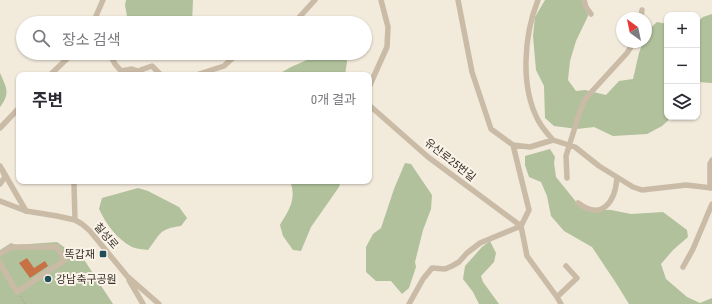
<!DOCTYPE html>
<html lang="ko">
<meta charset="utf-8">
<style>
:root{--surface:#fff;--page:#f7f7f7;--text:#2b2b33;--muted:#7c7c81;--line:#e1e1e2}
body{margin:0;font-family:"Roboto Condensed","Noto Sans KR",sans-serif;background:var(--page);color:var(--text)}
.controls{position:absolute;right:12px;top:12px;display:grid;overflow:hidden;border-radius:8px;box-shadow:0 1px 3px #0004}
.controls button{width:36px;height:36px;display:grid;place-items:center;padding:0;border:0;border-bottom:1px solid var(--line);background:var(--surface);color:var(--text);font:20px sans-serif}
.compass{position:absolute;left:616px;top:12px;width:36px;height:36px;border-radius:50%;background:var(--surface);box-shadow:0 1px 3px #0004;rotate:327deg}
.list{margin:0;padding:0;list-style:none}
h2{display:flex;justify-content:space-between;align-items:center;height:52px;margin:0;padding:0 16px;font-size:17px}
h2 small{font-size:13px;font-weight:400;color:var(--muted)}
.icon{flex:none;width:22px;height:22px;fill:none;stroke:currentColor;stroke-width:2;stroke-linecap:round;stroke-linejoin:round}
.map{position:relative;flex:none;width:712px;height:304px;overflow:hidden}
.search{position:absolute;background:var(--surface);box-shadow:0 1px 3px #0004;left:16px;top:16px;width:356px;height:44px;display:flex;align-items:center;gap:10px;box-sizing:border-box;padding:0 14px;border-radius:22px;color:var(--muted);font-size:15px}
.panel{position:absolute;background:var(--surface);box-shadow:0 1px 3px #0004;left:16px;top:72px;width:356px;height:112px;border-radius:8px}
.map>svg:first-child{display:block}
</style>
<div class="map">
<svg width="712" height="304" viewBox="0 0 712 304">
<rect width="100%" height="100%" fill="#f2eadb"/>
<path fill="#b0c19b" d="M 126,0 L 193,0 L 192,23 L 130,23 L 128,22 L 125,5 Z
M 545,0 L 586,0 L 588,16 L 576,41 L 570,61 L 568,80 L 576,91 L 585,90 L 606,95 L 619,81 L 633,79 L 639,53 L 643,42 L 646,42 L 646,32 L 657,22 L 667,24 L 667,117 L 672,117 L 662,126 L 647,134 L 613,136 L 594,127 L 577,129 L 554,126 L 545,118 L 544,86 L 536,70 L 533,36 L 535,17 Z
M 712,14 L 712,83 L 697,82 L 697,22 L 703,17 Z
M 323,53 L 346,53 L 347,62 L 345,75 L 277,75 L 291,67 Z
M 0,73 C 6,87 11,93 0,107 Z
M 550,149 L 555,157 L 554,163 L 556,177 L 577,203 L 588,209 L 611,210 L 631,214 L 663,212 L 687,230 L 688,237 L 673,250 L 661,264 L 666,279 L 687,297 L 700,303 L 712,298 L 712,304 L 629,304 L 616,283 L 592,247 L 564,231 L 551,216 L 547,196 L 541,182 L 529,177 L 525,165 L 525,156 Z
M 405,163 L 411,164 L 432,195 L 431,209 L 423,230 L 415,262 L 416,267 L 409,288 L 402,294 L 391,281 L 376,281 L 366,272 L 366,247 L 373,234 L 381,228 L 394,189 Z
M 290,181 L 341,181 L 339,187 L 311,227 L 301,251 L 293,250 L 283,236 L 280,225 C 289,210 297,199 290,181 Z
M 138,188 L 148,191 L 179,207 L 187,218 L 181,226 C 159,229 161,233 148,250 C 143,249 137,249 132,247 C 117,239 106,224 99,209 L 102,198 Z
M 490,241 L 496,253 L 494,262 L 481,276 L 483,282 L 499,304 L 479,304 L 473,292 L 463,279 L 465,266 L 482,247 Z
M 57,242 L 68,250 L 75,249 L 81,255 L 113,304 L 0,304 L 0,250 L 11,243 L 16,245 Z"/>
<path fill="#c77244" d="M 27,258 L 34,268 L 45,261 L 48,266 L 30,278 L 19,263 Z"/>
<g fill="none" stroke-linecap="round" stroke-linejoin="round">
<path stroke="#b6a591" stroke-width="1" stroke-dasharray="2 2" stroke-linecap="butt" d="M 20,296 L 25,304"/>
<path stroke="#cabba7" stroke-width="5.5" d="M 458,0 L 472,72 L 491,129 L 513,145 L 530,147 L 553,140 L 575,147 L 599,166 L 633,187 L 642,190 L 686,185 L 712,188
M 538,0 C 524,35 520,86 538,120 C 542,128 548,134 553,140
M 584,0 L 586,7 L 591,14
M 641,18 L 642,10
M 93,23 L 103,0
M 294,23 L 315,0
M 109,53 L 115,64 L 121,71 L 132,69 L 138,71 L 152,66 L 161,75
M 50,75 L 73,53
M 196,75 L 224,66 L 238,53
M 369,87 L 387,47 L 388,27 L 381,0
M 369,105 L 428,157 L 521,226 L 480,243 L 467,253 L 459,262 L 452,266 L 445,269 L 432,268 L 423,279 L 409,304
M 0,128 L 19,108
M 513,145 L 529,210 L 521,226 L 527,256 L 557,297 L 561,304
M 0,166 L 26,211
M 567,178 L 566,156 L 580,111 L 585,99 L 627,53 L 634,42
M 0,184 L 5,177 L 3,172
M 710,188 L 710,164 L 712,160
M 0,201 L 26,211 L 57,216 L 75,220 L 82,224 L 90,231 L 127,276 L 159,304
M 578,203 C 602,221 615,202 617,178
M 75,220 L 74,184 L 75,181
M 0,254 L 11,247 L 57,247 L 65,260 L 17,292 L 0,263
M 683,267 L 693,249 L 712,204
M 129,280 L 143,304
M 557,297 L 577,278 L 566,266"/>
</g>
<g fill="#1d4e59" stroke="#faf3e8" stroke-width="1.5">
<rect x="99" y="250" width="8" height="8" rx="2"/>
<circle cx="48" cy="279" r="4"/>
</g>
<g text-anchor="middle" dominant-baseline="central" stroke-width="4" stroke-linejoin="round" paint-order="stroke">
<g font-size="11" fill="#372e28" stroke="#faf3e8">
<text transform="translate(450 160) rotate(38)">유산로25번길</text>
<text transform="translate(106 236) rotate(49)">칠성로</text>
</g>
<g font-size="11" fill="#372e28" stroke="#faf3e8" text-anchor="end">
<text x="95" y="254">똑갑재</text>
<text x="56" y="279" text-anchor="start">강남축구공원</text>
</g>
</g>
</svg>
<div class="controls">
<button>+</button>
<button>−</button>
<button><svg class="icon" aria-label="layers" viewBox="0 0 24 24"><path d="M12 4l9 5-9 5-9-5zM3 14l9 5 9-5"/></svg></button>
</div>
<svg class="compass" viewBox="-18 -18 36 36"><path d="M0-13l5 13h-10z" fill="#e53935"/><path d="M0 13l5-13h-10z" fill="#7c7c81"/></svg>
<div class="search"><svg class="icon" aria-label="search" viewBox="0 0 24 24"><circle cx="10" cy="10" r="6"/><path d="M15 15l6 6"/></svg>장소 검색</div>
<section class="panel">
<h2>주변<small>0개 결과</small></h2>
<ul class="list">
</ul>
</section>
</div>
